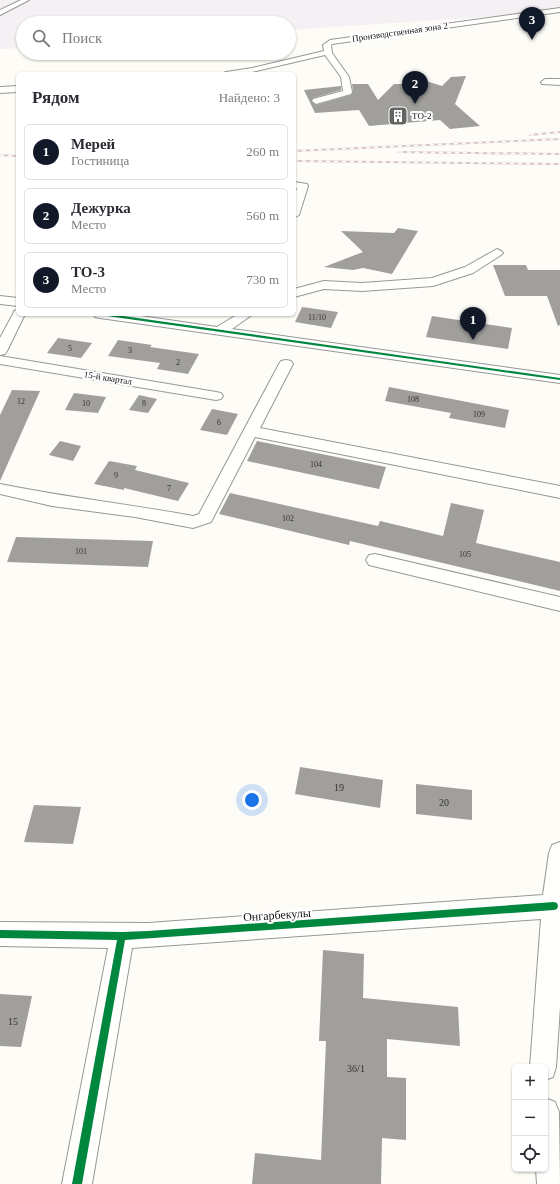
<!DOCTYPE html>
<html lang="ru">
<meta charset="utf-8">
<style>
:root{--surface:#fff;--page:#f7f7f7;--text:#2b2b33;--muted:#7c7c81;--line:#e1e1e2;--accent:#111827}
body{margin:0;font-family:Georgia,serif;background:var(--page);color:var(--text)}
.controls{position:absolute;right:12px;bottom:12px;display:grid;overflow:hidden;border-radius:6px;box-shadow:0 1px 3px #0004}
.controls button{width:36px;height:36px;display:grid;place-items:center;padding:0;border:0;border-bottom:1px solid var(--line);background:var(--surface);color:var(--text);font:20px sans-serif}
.you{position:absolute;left:252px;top:800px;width:14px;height:14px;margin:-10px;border:3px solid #fff;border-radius:50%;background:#1a73e8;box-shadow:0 0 0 6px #1a73e833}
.badge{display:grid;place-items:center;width:26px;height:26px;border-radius:50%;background:var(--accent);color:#fff;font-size:13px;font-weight:700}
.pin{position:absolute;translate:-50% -33px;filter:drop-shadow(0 1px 2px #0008)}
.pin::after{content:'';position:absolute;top:21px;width:14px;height:12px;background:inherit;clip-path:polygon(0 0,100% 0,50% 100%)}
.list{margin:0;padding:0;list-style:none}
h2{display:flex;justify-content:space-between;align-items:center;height:52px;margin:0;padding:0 16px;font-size:17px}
h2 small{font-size:13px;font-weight:400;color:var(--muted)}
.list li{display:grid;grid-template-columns:26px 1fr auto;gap:12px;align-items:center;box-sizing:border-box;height:56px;margin:0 8px 8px;padding:0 8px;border:1px solid var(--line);border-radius:6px}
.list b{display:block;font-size:15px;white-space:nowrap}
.list p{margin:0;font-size:13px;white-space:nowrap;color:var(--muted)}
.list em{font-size:13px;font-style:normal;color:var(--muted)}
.icon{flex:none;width:22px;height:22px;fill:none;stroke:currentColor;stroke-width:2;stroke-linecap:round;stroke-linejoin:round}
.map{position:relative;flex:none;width:560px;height:1184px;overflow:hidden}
.search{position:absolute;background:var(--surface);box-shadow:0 1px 3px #0004;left:16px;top:16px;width:280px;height:44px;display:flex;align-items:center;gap:10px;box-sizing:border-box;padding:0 14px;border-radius:22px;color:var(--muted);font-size:15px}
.panel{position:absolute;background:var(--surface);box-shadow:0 1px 3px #0004;left:16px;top:72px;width:280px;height:244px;border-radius:6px}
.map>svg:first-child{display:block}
</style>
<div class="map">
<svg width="560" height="1184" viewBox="0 0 560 1184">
<rect width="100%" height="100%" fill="#fdfcf7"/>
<path fill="#f5f0f3" d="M 0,0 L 560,0 L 560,12 L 289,30 L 289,23 L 23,23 L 23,48 L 0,49 Z"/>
<path fill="#a19f9c" d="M 466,76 L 455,104 L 480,126 L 450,129 L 440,120 L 369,126 L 359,110 L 315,113 L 304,90 L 341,86 L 341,90 L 313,98 L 311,101 L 316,105 L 351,95 L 353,92 L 352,84 L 368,84 L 378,100 L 394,84 L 402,84 L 415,88 L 421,82 L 426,81 L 442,86 L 451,77 Z
M 398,228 L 418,231 L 392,274 L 363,268 L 353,270 L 324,267 L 363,252 L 341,231 L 394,233 Z
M 493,265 L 526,265 L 528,270 L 560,270 L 560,325 L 558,326 L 547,296 L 505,296 Z
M 302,307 L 338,312 L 331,328 L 295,322 Z
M 432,316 L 512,328 L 508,349 L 426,337 Z
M 58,338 L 92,343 L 81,358 L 47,353 Z
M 118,340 L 152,345 L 150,347 L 199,354 L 188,374 L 157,369 L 160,363 L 108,356 Z
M 389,387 L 509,410 L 505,428 L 449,418 L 451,413 L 385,401 Z
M 12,390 L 40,391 L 0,481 L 0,415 Z
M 74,393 L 106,397 L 98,413 L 65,410 Z
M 139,395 L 157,399 L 148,413 L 129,410 Z
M 212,409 L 238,414 L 227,435 L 200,430 Z
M 60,441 L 81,446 L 73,461 L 49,455 Z
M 257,441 L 386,467 L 379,489 L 247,461 Z
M 109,461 L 137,466 L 135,470 L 189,483 L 178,501 L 124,488 L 124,490 L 94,484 Z
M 230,493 L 378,526 L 380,521 L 443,536 L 451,503 L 484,510 L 476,543 L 560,562 L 560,591 L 350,541 L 349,545 L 219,514 Z
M 16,537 L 153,541 L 148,567 L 7,562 Z
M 300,767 L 383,780 L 380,808 L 295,794 Z
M 416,784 L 472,790 L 472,820 L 416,814 Z
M 34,805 L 81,807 L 73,844 L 24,842 Z
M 323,950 L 364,954 L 363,998 L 458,1007 L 460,1046 L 387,1039 L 387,1077 L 406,1078 L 406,1140 L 382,1138 L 381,1184 L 252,1184 L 255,1153 L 321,1160 L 326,1041 L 319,1041 Z
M 0,994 L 32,996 L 21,1047 L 0,1046 Z"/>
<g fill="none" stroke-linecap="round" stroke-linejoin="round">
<g stroke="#979795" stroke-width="2">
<path id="minor" d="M 21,0 L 29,0 L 0,15 L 0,10 Z
M 560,8 L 560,12 L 332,44 L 331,45 L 332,53 L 349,77 L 352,92 L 351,94 L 316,104 L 312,101 L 313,99 L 343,91 L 341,77 L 325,55 L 252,72 L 222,74 L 226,72 L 252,68 L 324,51 L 323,45 L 330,40 Z
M 545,79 L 560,79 L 560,85 L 542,84 L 541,82 Z
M 18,86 L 18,92 L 0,93 L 0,87 Z
M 294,182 L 307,184 L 308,186 L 299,215 L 294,218 L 294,198 L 297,188 L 294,188 Z
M 497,249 L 501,251 L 503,253 L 501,255 L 473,273 L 433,286 L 362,291 L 324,289 L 294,297 L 294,289 L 324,281 L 362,283 L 432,278 L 465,267 Z
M 0,296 L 18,298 L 18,306 L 0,304 Z
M 18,310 L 18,314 L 25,314 L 7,351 L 5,354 L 0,355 L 0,338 L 13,314 L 14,311 Z
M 94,314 L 127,314 L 217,327 L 238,314 L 253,314 L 232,329 L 560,375 L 560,383 L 100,318 L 95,317 Z
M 0,356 L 216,392 L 221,393 L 223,396 L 221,399 L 216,400 L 0,364 Z
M 286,360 L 291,361 L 293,364 L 260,428 L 560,486 L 560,498 L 255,437 L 211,522 L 193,528 L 135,517 L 52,506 L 0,494 L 0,484 C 64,497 128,504 193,516 L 199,514 L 279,364 L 281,361 Z
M 375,554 L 560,597 L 560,611 L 369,565 L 366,560 L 369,555 Z
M 560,842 L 560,1007 L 556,1067 L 553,1077 L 545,1080 L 545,1067 L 530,1067 L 541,919 L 132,948 L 92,1184 L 62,1184 L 108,948 L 0,946 L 0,922 L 148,923 L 543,895 L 549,853 L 552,845 Z
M 545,1098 L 555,1102 L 559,1112 L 560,1184 L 537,1184 L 536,1169 L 545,1169 Z"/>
</g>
<use href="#minor" fill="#fffffe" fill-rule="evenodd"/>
<g stroke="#d9c6c7" stroke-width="2">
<path id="rail" d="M 530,135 L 560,132
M 294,151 L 560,139
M 399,152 L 560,154
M 0,155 L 18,156
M 294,161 L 560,164"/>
</g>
<use href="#rail" stroke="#fff" stroke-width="1.5" stroke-dasharray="4" stroke-linecap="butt"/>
<g stroke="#fff" stroke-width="2">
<path id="cycleway" d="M 98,314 L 109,314 L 560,378 L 560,380 L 100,315 Z
M 554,902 L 557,903 L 558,906 L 557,909 L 554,910 L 125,940 L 82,1184 L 72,1184 L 117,940 L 0,938 L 0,930 L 122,932 L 148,931 Z"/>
</g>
<use href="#cycleway" fill="#00873e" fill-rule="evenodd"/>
</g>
<defs>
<g id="building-square" transform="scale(1)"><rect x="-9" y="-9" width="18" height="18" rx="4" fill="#646362" stroke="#fff"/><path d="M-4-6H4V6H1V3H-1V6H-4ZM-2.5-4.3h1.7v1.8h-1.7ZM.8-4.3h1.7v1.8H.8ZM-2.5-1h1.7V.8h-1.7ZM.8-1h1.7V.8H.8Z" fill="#fff"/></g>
</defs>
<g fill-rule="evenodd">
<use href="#building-square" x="398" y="116"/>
</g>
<g text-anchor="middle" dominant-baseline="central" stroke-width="4" stroke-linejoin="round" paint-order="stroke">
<g font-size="8" fill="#353434">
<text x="317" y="317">11/10</text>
<text x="70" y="348">5</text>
<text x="130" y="350">3</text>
<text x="178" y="362">2</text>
<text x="413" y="399">108</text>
<text x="21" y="401">12</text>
<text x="86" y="403">10</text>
<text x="144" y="403">8</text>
<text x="479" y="414">109</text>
<text x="219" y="422">6</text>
<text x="316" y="464">104</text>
<text x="116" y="475">9</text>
<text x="169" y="488">7</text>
<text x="288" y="518">102</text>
<text x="81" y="551">101</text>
<text x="465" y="554">105</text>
</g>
<g font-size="9" fill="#111" stroke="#fff">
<text transform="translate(400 32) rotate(-8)">Производственная зона 2</text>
<text transform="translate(108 378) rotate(9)">15-й квартал</text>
</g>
<g font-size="9" fill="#111" stroke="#fff" text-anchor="start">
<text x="412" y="116">ТО-2</text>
</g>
<g font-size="10" fill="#353434">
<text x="339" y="787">19</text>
<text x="444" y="802">20</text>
<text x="13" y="1021">15</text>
<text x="356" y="1068">36/1</text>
</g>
<g font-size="12" fill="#111" stroke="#fff">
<text transform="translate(277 915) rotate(-4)">Онгарбекулы</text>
</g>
</g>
</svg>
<div class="controls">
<button>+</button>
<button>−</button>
<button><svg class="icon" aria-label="locate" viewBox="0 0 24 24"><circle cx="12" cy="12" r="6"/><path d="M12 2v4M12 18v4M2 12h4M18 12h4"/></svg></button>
</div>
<div class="you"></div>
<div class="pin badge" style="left:473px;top:340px">1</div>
<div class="pin badge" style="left:415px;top:104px">2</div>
<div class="pin badge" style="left:532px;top:40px">3</div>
<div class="search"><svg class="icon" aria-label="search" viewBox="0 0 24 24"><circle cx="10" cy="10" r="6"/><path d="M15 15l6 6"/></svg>Поиск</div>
<section class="panel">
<h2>Рядом<small>Найдено: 3</small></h2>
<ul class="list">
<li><span class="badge">1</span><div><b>Мерей</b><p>Гостиница</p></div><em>260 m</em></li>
<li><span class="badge">2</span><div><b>Дежурка</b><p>Место</p></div><em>560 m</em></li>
<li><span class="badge">3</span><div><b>ТО-3</b><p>Место</p></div><em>730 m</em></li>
</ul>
</section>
</div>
